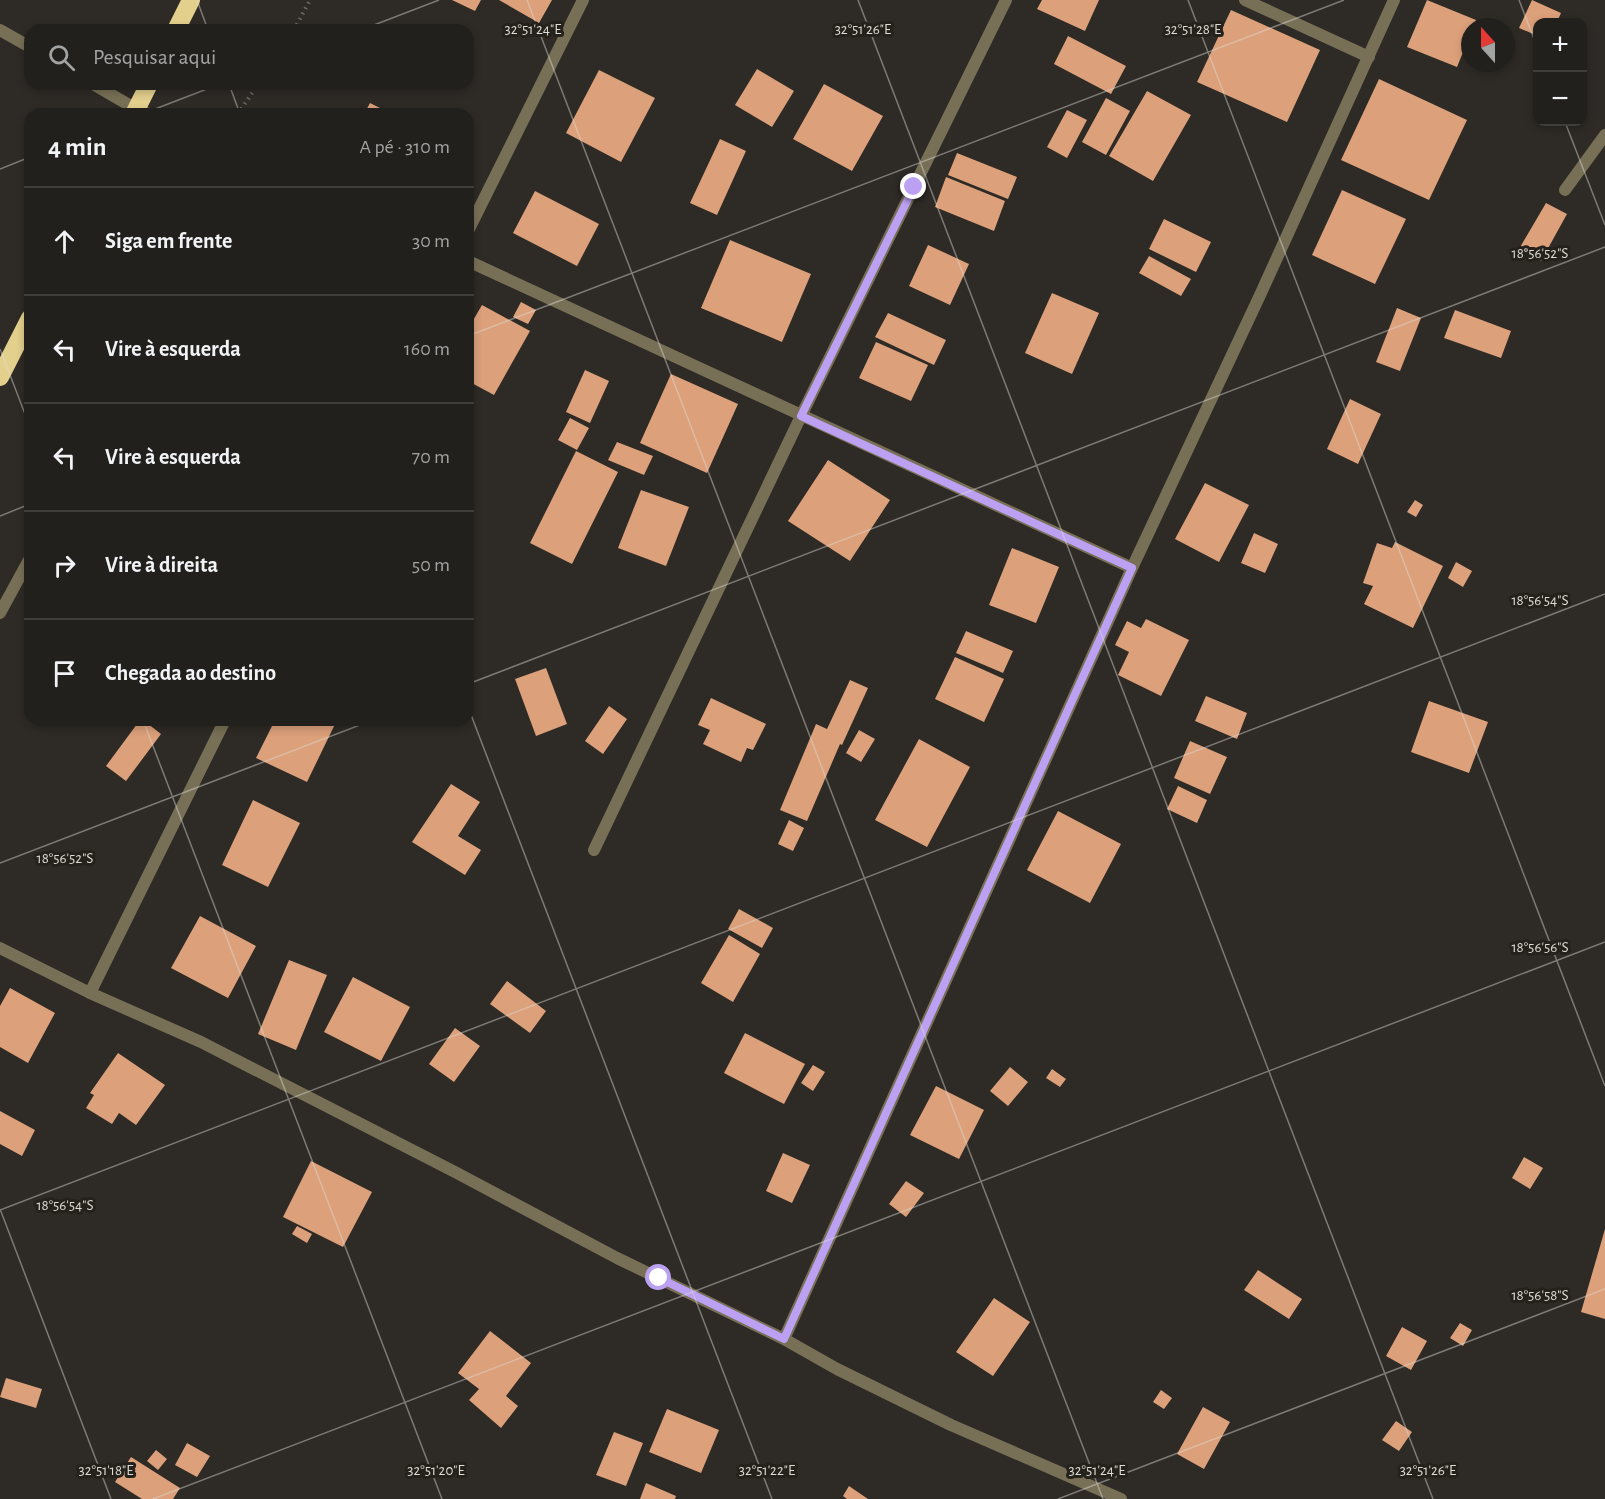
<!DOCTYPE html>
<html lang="pt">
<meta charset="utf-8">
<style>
:root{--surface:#22201c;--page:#2a2825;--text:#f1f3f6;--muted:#a2a3a3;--line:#3f3e3b}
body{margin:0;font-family:"Alegreya Sans",sans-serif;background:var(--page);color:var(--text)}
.controls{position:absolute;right:18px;top:18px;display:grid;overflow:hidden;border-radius:12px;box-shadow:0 3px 9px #0003}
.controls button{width:54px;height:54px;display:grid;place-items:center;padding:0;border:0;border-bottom:2px solid var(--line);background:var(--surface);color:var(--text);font:30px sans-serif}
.compass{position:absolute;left:1461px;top:18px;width:54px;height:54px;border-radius:50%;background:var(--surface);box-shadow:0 3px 9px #0003;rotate:339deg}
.stop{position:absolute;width:18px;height:18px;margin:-14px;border:4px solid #bca0f2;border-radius:50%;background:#fff}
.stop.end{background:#bca0f2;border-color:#fff;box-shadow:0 2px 6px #0008}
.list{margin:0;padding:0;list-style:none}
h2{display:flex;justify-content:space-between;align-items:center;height:78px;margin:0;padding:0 24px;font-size:26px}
h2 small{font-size:20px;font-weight:400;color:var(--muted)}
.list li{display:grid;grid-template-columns:39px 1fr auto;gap:18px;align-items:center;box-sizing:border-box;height:108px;padding:0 24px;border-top:2px solid var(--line)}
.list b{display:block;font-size:22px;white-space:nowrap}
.list em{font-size:20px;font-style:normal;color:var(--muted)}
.icon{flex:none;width:33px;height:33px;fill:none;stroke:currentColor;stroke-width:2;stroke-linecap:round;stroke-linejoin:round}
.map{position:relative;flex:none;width:1605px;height:1499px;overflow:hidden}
.search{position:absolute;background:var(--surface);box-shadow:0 3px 9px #0003;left:24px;top:24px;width:450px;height:66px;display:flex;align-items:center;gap:15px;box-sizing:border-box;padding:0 21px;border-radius:18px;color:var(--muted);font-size:22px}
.panel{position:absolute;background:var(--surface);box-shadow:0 3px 9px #0003;left:24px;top:108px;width:450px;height:618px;border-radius:18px}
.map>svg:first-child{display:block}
</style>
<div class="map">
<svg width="1605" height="1499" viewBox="0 0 1605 1499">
<rect width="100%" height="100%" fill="#2e2a25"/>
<path fill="#dca07a" d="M 452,0 L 481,0 L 475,11 Z
M 499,0 L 552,0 L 539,23 Z
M 1042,0 L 1099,0 L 1085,31 L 1037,9 Z
M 1427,0 L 1476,20 L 1473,27 L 1470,27 L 1470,35 L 1457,67 L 1407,47 Z
M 1532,0 L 1561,13 L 1557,22 L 1538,22 L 1538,36 L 1519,28 Z
M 1231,10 L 1320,50 L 1287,122 L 1197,82 Z
M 1068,36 L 1126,66 L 1111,94 L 1054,64 Z
M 757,69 L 794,91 L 772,127 L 735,105 Z
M 599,70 L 655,98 L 621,162 L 566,133 Z
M 1379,79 L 1467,120 L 1429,200 L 1341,160 Z
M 824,84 L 883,116 L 852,171 L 793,139 Z
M 1147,91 L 1191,115 L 1153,181 L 1109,156 Z
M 1106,98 L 1130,111 L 1106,155 L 1082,142 Z
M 370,103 L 392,114 L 364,114 Z
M 1067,110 L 1087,120 L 1067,158 L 1047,147 Z
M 720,139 L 746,151 L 717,215 L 690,203 Z
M 957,153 L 1017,177 L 1008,199 L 948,175 Z
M 946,177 L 1005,201 L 994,231 L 935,207 Z
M 1342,190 L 1406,219 L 1375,284 L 1312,255 Z
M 535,191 L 599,224 L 577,266 L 513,233 Z
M 1546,203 L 1567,214 L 1541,261 L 1519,249 Z
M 1164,219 L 1211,242 L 1196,272 L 1149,249 Z
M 730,240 L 811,274 L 782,342 L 701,308 Z
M 928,245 L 969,264 L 950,305 L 909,286 Z
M 1149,256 L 1191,279 L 1181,296 L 1139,273 Z
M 1052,293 L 1099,313 L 1072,374 L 1025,353 Z
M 521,302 L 536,310 L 528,324 L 513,317 Z
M 482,305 L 530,331 L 494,395 L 468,381 L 468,329 Z
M 1397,308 L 1421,318 L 1400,371 L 1376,362 Z
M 1455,310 L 1511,331 L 1501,358 L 1444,338 Z
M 888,313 L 946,340 L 934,365 L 875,337 Z
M 876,342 L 928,365 L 911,401 L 859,378 Z
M 585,370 L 609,381 L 590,423 L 566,412 Z
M 671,374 L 738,404 L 707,473 L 640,443 Z
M 1350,399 L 1381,414 L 1358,464 L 1327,449 Z
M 570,418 L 589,428 L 577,450 L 558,440 Z
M 617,442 L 653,456 L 644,475 L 608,460 Z
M 576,451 L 618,472 L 572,564 L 530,543 Z
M 828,460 L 890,500 L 850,561 L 788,521 Z
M 1205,483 L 1249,505 L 1219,562 L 1175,539 Z
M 641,490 L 689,507 L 666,566 L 618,548 Z
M 1415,500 L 1423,505 L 1416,517 L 1407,512 Z
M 1254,533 L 1278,544 L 1265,573 L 1241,563 Z
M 1395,542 L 1443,566 L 1413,628 L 1364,604 L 1373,586 L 1363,583 L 1377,543 L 1392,548 Z
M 1012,548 L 1059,567 L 1036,623 L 989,605 Z
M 1456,562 L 1472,571 L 1463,587 L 1448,578 Z
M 1146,619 L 1189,640 L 1161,696 L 1118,675 L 1129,652 L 1115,645 L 1127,621 L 1141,628 Z
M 966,631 L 1013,651 L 1003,673 L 956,653 Z
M 955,657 L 1004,679 L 984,722 L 935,699 Z
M 546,668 L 567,724 L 536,736 L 515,679 Z
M 850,680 L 868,688 L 842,745 L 840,744 L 807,821 L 780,810 L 816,724 L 827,729 Z
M 1206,696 L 1247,713 L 1237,739 L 1195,721 Z
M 711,698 L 766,724 L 753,750 L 747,748 L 741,762 L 703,744 L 710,730 L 698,725 Z
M 1429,701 L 1488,722 L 1469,773 L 1411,752 Z
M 609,706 L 627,719 L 603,754 L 585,741 Z
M 140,720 L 143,720 L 161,734 L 126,781 L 106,766 Z
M 275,720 L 337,720 L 307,782 L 256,758 Z
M 859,730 L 875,739 L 861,762 L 846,753 Z
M 919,739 L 970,767 L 927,847 L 875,820 Z
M 1190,741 L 1227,757 L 1210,794 L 1174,778 Z
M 451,784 L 480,802 L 458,836 L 481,850 L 465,875 L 412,842 Z
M 1178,786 L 1207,800 L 1197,823 L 1167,809 Z
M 253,800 L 300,823 L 268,887 L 222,865 Z
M 1058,811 L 1121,844 L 1090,903 L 1027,870 Z
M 789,820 L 804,828 L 793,851 L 778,844 Z
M 739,909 L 773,928 L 762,948 L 728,929 Z
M 200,916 L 256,946 L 228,998 L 171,968 Z
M 729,935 L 760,954 L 733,1002 L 701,983 Z
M 289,960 L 327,975 L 296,1050 L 258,1034 Z
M 353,977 L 410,1007 L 381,1061 L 324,1032 Z
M 507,981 L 546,1011 L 530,1033 L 490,1004 Z
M 10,988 L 55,1013 L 28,1063 L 0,1047 L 0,1006 Z
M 455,1028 L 480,1046 L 454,1082 L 429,1064 Z
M 745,1033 L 805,1064 L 784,1104 L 724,1073 Z
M 118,1053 L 165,1085 L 136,1125 L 119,1113 L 112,1124 L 86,1108 L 94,1095 L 90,1093 Z
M 813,1065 L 825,1072 L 813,1091 L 801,1083 Z
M 1010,1067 L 1028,1082 L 1008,1106 L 990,1091 Z
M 1052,1069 L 1066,1079 L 1060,1087 L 1046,1078 Z
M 936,1086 L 984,1110 L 959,1159 L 910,1135 Z
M 0,1111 L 35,1130 L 22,1156 L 0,1144 Z
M 783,1153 L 810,1165 L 792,1203 L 766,1191 Z
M 1524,1157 L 1543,1168 L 1530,1189 L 1512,1178 Z
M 311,1161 L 372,1192 L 343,1247 L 283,1217 Z
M 906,1181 L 924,1193 L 906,1217 L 889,1204 Z
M 297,1226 L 312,1234 L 307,1243 L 292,1234 Z
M 1605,1229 L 1605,1319 L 1581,1312 Z
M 1258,1270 L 1302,1299 L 1289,1319 L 1244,1290 Z
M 994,1298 L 1030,1322 L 993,1376 L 956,1352 Z
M 1460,1323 L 1472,1330 L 1463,1346 L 1450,1338 Z
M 1402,1327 L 1427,1341 L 1411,1370 L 1386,1356 Z
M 490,1331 L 531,1363 L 506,1396 L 518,1406 L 501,1428 L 469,1400 L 479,1389 L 458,1373 Z
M 6,1378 L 42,1389 L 36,1408 L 0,1397 Z
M 1161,1390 L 1172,1398 L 1164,1409 L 1153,1402 Z
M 1203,1407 L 1230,1422 L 1204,1469 L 1177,1454 Z
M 667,1409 L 719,1430 L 701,1473 L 649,1452 Z
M 1396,1421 L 1412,1432 L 1399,1451 L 1382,1440 Z
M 614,1432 L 643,1443 L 626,1486 L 596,1475 Z
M 187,1443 L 210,1456 L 197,1477 L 175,1465 Z
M 156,1450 L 167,1459 L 158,1470 L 147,1461 Z
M 131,1457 L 180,1488 L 173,1499 L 142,1499 L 115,1482 Z
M 646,1483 L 676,1496 L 675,1499 L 640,1499 Z
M 849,1486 L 868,1499 L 847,1499 L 843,1496 Z"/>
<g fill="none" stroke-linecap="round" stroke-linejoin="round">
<path stroke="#6c6864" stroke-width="4" stroke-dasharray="1.5 4.5" stroke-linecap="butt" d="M 294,30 L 310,0
M 238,114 L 258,84"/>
<path stroke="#787056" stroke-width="12" d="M 1245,0 L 1369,57
M 0,30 L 30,47
M 93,84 L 136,109 L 149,114
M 1565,190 L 1605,135
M 468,231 L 583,0
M 468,261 L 1132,568
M 0,613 L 30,558
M 594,850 L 801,416 L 1006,0
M 0,948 L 90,993 L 201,1042 L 455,1172 L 617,1258 L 784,1339 L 837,1369 L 951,1425 L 1121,1499
M 90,993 L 225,720
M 784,1339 L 1132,568 L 1261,293 L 1394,0"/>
<path stroke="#e4d08d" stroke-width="18" d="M 176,30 L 191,0
M 134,114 L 149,84
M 0,377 L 30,318"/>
</g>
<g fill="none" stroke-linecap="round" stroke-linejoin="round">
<path stroke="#bca0f2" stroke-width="8" d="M 659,1278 L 784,1339 L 1132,568 L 801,416 L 914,187"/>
</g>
<path fill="none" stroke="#dedcd8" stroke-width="1.5" stroke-opacity="0.45" d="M 197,0 L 208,30M 527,0 L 1103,1499M 858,0 L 1433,1499M 1188,0 L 1605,1086M 1519,0 L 1538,49M 361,30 L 439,0M 229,84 L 240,114M 142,114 L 220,84M 1565,122 L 1605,225M 0,169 L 30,157M 468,336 L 1344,0M 0,349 L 30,427M 0,516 L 30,504M 468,684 L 1605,247M 468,707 L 772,1499M 143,720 L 442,1499M 0,863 L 373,720M 0,1209 L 111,1499M 0,1210 L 1605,594M 153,1499 L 1605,942M 1058,1499 L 1605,1289"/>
<g font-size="15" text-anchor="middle" fill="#dedcd8" stroke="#25211b" stroke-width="6" stroke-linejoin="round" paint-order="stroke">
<text x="533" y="34">32°51'24"E</text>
<text x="863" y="34">32°51'26"E</text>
<text x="1193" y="34">32°51'28"E</text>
<text x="1540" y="258">18°56'52"S</text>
<text x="1540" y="605">18°56'54"S</text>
<text x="65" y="863">18°56'52"S</text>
<text x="1540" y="952">18°56'56"S</text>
<text x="65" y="1210">18°56'54"S</text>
<text x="1540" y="1300">18°56'58"S</text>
<text x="106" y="1475">32°51'18"E</text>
<text x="436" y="1475">32°51'20"E</text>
<text x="767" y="1475">32°51'22"E</text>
<text x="1097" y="1475">32°51'24"E</text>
<text x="1428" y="1475">32°51'26"E</text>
</g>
</svg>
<div class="controls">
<button>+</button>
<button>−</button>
</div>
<svg class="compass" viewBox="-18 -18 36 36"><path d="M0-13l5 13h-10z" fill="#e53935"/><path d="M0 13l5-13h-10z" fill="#a2a3a3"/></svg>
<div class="stop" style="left:659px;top:1278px"></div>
<div class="stop end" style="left:914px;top:187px"></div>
<div class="search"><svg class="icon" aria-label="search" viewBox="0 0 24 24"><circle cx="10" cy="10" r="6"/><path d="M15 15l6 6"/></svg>Pesquisar aqui</div>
<section class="panel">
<h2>4 min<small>A pé · 310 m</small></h2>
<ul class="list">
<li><svg class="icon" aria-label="ahead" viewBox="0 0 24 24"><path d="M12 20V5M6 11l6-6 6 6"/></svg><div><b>Siga em frente</b></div><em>30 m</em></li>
<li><svg class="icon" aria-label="left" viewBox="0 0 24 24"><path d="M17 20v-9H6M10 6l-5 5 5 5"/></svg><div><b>Vire à esquerda</b></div><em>160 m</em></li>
<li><svg class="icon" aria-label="left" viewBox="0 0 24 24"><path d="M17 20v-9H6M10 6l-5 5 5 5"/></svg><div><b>Vire à esquerda</b></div><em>70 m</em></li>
<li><svg class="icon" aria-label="right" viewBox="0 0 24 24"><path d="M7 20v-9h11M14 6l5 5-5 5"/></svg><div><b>Vire à direita</b></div><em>50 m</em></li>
<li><svg class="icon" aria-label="arrive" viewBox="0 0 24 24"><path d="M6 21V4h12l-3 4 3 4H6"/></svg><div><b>Chegada ao destino</b></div></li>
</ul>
</section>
</div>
